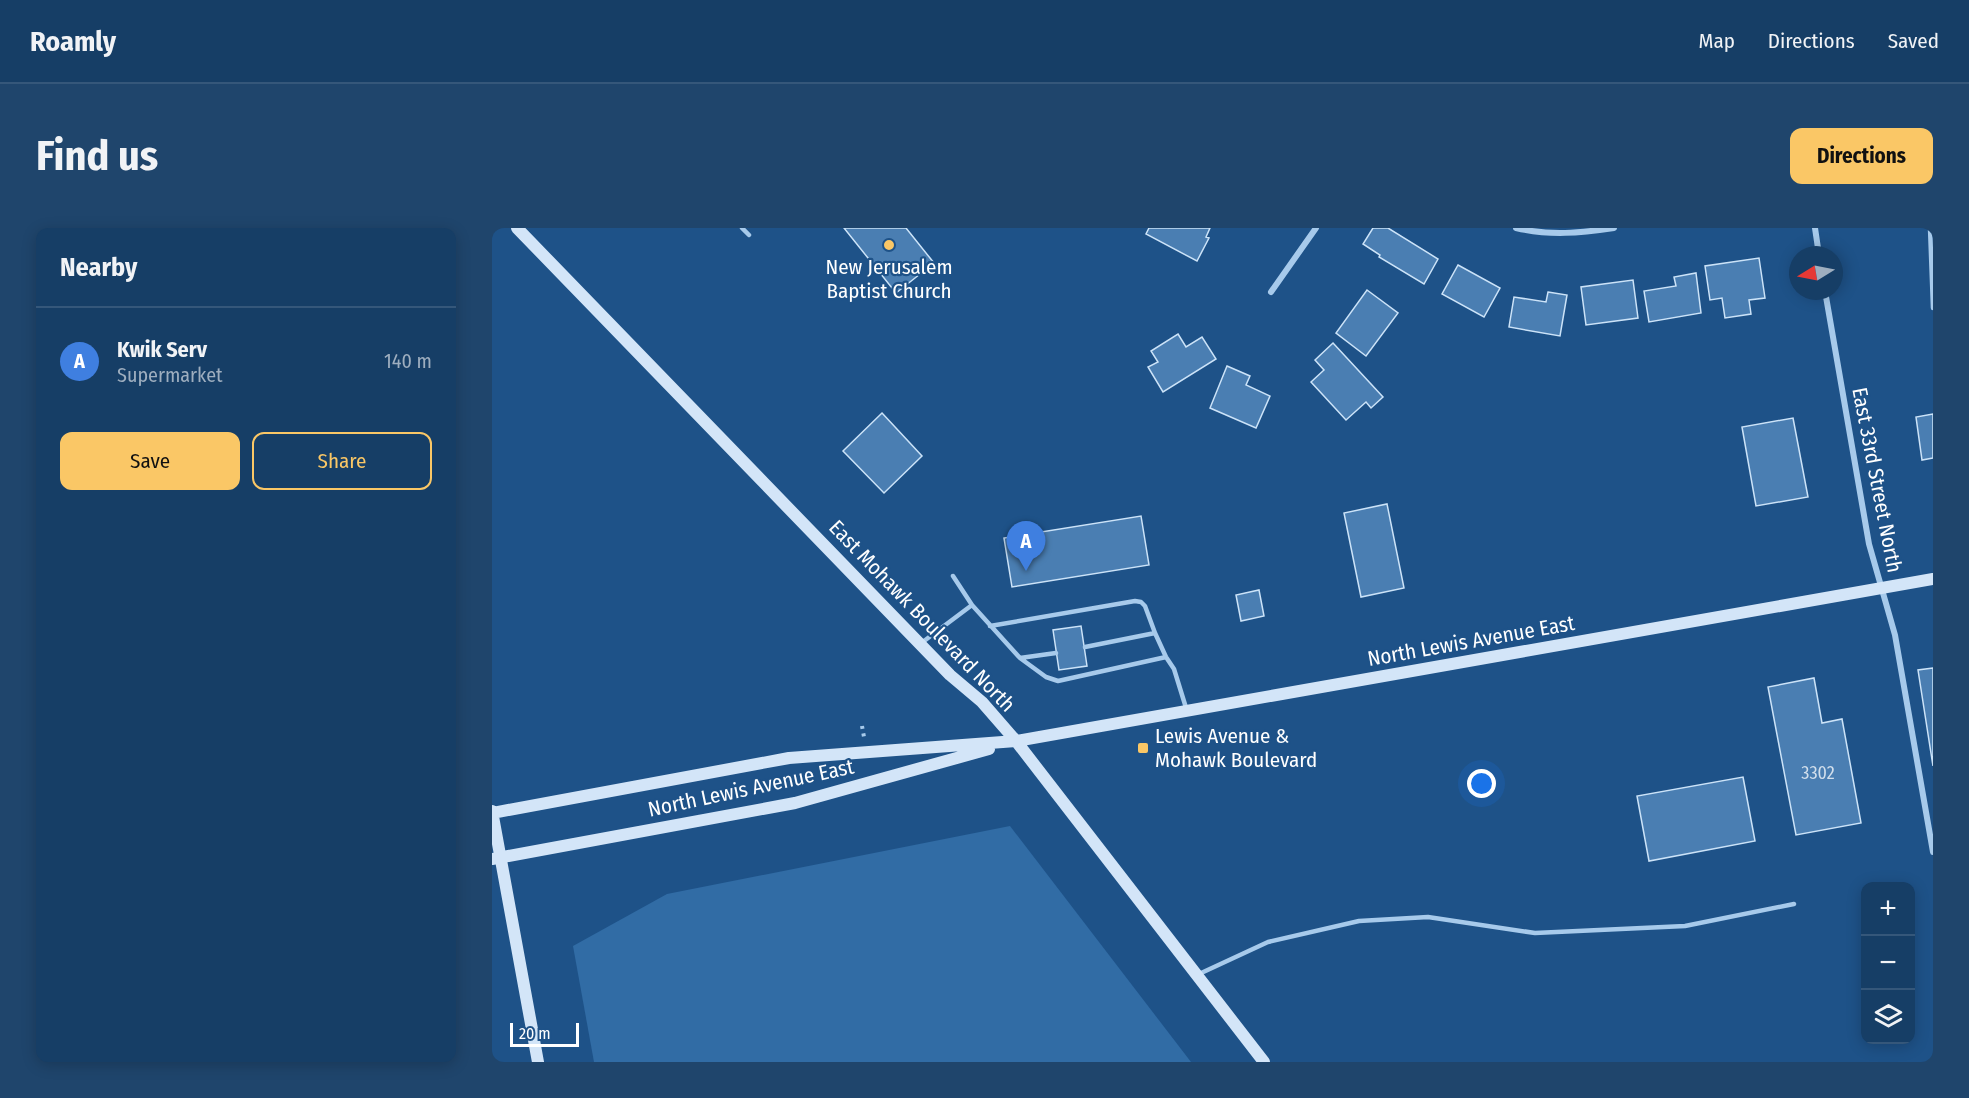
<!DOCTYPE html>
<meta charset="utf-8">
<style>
:root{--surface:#163e66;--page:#1f456c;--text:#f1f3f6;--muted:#9eaebf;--line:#35577a;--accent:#fac766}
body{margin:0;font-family:"Fira Sans Condensed",sans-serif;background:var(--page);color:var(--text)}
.controls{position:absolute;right:18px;bottom:18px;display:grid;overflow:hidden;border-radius:12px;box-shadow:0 3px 15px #0003}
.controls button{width:54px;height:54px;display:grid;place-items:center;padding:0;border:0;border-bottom:2px solid var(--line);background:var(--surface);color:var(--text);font:30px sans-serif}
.compass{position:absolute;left:1297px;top:18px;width:54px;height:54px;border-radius:50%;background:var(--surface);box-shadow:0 3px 15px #0003;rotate:260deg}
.scale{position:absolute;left:18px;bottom:15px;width:69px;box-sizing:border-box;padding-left:6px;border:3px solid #fff;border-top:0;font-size:16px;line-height:21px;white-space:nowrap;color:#fff;-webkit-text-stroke:4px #1e5288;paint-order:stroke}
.you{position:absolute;left:990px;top:556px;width:21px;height:21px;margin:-15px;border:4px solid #fff;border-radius:50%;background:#1a73e8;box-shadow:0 0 0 9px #1a73e833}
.badge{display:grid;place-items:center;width:39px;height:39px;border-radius:50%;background:var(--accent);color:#fff;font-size:20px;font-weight:700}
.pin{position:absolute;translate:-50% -50px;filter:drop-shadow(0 2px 3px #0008)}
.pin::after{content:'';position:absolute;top:32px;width:21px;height:18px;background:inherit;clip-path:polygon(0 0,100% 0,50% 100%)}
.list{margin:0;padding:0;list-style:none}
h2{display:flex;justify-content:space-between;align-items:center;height:78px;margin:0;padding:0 24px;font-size:26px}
h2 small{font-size:20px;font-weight:400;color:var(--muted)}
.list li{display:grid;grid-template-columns:39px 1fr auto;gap:18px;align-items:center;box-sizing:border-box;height:108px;padding:0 24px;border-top:2px solid var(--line)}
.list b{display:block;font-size:22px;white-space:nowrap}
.list p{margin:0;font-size:20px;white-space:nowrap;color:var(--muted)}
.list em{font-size:20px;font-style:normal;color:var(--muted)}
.actions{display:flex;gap:12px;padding:18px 24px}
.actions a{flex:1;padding:14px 0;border:2px solid var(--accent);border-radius:12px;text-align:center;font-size:21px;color:var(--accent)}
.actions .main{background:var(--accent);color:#111}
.icon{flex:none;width:33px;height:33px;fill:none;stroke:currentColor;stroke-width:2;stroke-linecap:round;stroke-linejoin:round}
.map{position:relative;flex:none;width:1441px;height:834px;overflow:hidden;border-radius:12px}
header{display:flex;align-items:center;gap:36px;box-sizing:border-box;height:84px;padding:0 30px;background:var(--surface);border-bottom:2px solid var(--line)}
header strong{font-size:28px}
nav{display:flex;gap:33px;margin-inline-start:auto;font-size:21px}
.intro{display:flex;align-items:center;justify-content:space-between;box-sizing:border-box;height:144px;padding:0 36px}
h1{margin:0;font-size:42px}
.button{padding:15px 27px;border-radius:12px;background:var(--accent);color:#111;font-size:21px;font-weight:700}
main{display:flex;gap:36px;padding:0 36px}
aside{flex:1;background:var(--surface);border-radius:12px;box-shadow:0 3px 15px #0003}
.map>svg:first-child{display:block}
</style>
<header>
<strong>Roamly</strong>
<nav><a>Map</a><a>Directions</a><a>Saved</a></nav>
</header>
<div class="intro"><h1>Find us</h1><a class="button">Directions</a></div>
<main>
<aside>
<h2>Nearby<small></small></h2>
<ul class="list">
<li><span class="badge" style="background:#3f7fe0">A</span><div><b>Kwik Serv</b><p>Supermarket</p></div><em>140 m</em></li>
</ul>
<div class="actions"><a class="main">Save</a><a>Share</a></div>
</aside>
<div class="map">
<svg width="1441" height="834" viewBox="0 0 1441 834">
<rect width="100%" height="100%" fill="#1e5288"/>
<path fill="#316ca5" d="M 518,598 L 699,834 L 102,834 L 81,718 L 175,666 Z"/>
<path fill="#4a7eb2" stroke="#cce3f8" stroke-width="1.5" d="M 352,0 L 414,0 L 442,35 L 404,65 Z
M 657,0 L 718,0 L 714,9 L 717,10 L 705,33 L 654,6 Z
M 881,0 L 896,0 L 946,31 L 932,56 L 887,29 L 888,27 L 871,16 Z
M 1267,30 L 1273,70 L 1257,72 L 1259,86 L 1233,90 L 1230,70 L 1218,72 L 1213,38 Z
M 966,37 L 1008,60 L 992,89 L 950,66 Z
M 1204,45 L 1209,85 L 1157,94 L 1152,63 L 1184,58 L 1182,49 Z
M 1141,52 L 1146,90 L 1094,97 L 1089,59 Z
M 875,62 L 906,85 L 874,128 L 844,105 Z
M 1056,64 L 1075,67 L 1068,108 L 1017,99 L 1022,69 L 1054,74 Z
M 686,106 L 694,119 L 710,109 L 724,131 L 671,164 L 656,139 L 666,134 L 659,123 Z
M 841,115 L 891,169 L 879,180 L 874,174 L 854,192 L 819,154 L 832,142 L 823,132 Z
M 735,138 L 758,148 L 754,157 L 778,168 L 764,200 L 718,180 Z
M 390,185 L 430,228 L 392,265 L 351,223 Z
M 1441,186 L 1441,230 L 1430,232 L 1424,189 Z
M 1301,190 L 1316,269 L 1264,278 L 1250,199 Z
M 895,276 L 912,360 L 869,369 L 852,285 Z
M 649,288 L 657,337 L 520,359 L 512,310 Z
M 767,362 L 772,388 L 749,393 L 744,367 Z
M 589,398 L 595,438 L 567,442 L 561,402 Z
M 1441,440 L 1441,538 L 1426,442 Z
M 1322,450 L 1330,495 L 1350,491 L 1369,595 L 1304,607 L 1276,459 Z
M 1251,549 L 1263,613 L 1157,633 L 1145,568 Z"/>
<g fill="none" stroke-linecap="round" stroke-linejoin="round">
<path stroke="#a7caeb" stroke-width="4" stroke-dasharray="3 4.5" stroke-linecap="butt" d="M 370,498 L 372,509"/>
<path stroke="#a7caeb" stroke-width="4.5" d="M 250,0 L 257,7
M 1438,0 L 1441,80
M 480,377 L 528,430 L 564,425
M 498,398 L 643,373 L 649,374 L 653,378 L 663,405
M 428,416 L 480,377 L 461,348
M 593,419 L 663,405 L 674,429 L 682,441 L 695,483
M 528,430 L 554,449 L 566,453 L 674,429
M 707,746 L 776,714 L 867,693 L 936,689 L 1043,705 L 1193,698 L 1302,676"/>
<path stroke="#a7caeb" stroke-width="6" d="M 1024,0 C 1058,8 1088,5 1122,0
M 1323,0 L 1327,27
M 1333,63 L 1377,316 L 1403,407 L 1441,624
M 779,64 L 824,0"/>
<path stroke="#d3e5f8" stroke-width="12" d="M 25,0 L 458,447 L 490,474 L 524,513 L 772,834
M 0,583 L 46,834
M 0,585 L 297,530 L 524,513 L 1441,351
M 0,631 L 303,575 L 497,521"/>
</g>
<g fill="#fac766" stroke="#1e5288" stroke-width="2">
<circle cx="397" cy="17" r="6"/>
<rect x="645" y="514" width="12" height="12" rx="3"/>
</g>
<g text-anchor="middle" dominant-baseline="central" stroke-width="4.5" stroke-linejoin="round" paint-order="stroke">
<g font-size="18" fill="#d2dfec">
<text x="1326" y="545">3302</text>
</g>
<g font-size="21" fill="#fff" stroke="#1e5288">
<text x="397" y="39">New Jerusalem<tspan x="397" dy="24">Baptist Church</tspan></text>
<text x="663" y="508" text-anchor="start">Lewis Avenue &amp;<tspan x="663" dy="24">Mohawk Boulevard</tspan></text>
</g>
<g font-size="21" fill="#fff" stroke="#1e5288">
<text transform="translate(1385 252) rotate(79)">East 33rd Street North</text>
<text transform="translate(430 388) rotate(46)">East Mohawk Boulevard North</text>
<text transform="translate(979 413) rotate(-10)">North Lewis Avenue East</text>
<text transform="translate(259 560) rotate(-12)">North Lewis Avenue East</text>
</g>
</g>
</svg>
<div class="controls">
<button>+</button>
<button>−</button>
<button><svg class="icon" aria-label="layers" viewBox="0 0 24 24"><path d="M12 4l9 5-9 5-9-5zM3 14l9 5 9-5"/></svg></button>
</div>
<svg class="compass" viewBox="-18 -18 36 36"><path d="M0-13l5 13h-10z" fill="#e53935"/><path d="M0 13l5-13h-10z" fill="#9eaebf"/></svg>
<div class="scale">20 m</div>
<div class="you"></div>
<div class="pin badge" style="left:534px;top:343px;background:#3f7fe0">A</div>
</div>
</main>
